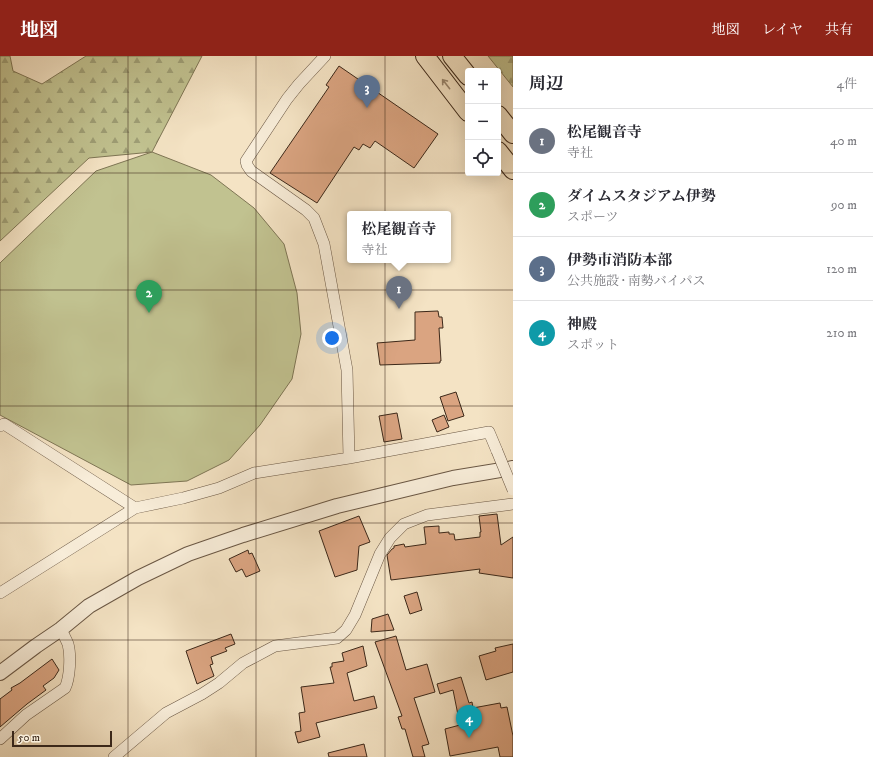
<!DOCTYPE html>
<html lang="ja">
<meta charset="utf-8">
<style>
:root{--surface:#fff;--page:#f2f2f3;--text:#2b2b33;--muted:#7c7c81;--line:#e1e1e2;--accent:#8f2418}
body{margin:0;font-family:"IM FELL DW Pica","Noto Serif JP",serif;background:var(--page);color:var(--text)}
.controls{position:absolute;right:12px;top:12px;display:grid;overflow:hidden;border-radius:4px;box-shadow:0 4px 16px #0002}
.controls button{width:36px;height:36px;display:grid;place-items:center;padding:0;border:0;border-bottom:1px solid var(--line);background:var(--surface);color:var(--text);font:20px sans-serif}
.scale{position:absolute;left:12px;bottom:10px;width:100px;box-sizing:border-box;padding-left:4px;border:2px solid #3c2819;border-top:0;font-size:11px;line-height:14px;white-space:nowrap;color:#3c2819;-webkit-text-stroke:3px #f8edd9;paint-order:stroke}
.you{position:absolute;left:332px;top:282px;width:14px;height:14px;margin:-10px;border:3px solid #fff;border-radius:50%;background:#1a73e8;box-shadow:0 0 0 6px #1a73e833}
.badge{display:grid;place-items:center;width:26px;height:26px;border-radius:50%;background:var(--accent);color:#fff;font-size:13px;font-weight:700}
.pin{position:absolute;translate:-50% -33px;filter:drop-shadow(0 1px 2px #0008)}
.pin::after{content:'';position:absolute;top:21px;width:14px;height:12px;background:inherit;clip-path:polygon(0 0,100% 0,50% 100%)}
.popup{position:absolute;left:347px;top:155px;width:104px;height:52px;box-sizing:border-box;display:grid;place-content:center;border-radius:4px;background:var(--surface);filter:drop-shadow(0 1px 3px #0005);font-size:13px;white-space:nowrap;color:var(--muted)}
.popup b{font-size:15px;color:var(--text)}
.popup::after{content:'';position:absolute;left:50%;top:100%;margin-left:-8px;border:8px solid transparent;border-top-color:var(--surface)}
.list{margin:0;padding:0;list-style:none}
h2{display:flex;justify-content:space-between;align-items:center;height:52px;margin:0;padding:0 16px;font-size:17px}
h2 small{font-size:13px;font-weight:400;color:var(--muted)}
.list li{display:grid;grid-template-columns:26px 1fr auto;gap:12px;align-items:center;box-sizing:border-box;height:64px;padding:0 16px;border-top:1px solid var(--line)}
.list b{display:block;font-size:15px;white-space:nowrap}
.list p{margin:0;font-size:13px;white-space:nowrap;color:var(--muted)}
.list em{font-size:13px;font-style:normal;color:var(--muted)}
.icon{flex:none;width:22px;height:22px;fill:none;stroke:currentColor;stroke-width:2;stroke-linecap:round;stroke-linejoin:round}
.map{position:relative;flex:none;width:513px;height:701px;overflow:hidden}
header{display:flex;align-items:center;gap:24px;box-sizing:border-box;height:56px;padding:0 20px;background:var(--accent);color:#fff}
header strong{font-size:19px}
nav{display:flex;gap:22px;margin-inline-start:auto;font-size:14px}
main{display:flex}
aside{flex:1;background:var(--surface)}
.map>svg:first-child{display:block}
</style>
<header>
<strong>地図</strong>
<nav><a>地図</a><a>レイヤ</a><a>共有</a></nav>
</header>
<main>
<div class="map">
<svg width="513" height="701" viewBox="0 0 513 701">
<defs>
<pattern id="forest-firs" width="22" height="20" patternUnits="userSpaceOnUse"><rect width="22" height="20" fill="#c1c290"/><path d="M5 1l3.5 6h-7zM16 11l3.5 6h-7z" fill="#9e9e75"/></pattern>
</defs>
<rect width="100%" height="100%" fill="#f4e3c4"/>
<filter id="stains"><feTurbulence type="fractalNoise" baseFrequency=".005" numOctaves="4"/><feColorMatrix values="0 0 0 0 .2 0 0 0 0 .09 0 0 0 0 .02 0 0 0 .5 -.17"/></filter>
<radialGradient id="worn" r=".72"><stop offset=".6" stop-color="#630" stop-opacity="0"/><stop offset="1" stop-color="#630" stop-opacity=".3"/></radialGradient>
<path fill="#c1c290" stroke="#7e7554" d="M 152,96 L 211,119 L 254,152 L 284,188 L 297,237 L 301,278 L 292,323 L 260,369 L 229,404 L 187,425 L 131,429 L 0,359 L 0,207 L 96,115 Z"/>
<path fill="url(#forest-firs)" stroke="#7e7554" d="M 0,0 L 10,0 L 13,15 L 42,28 L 86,0 L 202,0 L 152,96 L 89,102 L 0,185 Z
M 488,0 L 513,0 L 513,31 Z"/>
<path fill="#daa481" stroke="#3c2819" d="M 339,10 L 438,78 L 414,112 L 375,85 L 370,92 L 363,88 L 359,94 L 354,91 L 317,147 L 270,117 L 329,31 L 326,29 Z
M 438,255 L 439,261 L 442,261 L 443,272 L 439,272 L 441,305 L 440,305 L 440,307 L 380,309 L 377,287 L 415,284 L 415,256 Z
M 456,336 L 464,360 L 448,365 L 440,341 Z
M 397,357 L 402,383 L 384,386 L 379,360 Z
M 444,359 L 449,371 L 437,376 L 432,364 Z
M 497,458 L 501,489 L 513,481 L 513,522 L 479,517 L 480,513 L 391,524 L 387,499 L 392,493 L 394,492 L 394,490 L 404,488 L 405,491 L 426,488 L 424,471 L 439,470 L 439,477 L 449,476 L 449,478 L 454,478 L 455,484 L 480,481 L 480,476 L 481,476 L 479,460 Z
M 359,460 L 370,486 L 359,490 L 357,514 L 335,521 L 319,475 Z
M 248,494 L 249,498 L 252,497 L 260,515 L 246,521 L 242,513 L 236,516 L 229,503 Z
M 417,536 L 422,554 L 410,558 L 404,540 Z
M 388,558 L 394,574 L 371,576 L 372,563 Z
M 231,578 L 235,588 L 225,592 L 227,595 L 211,601 L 213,608 L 210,609 L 214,620 L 197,628 L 186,595 Z
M 396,580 L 406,614 L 427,608 L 435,636 L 414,642 L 429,688 L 422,690 L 425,701 L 413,701 L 405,673 L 402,673 L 398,661 L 402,660 L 375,586 Z
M 513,588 L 513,616 L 486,624 L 479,600 L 496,595 L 495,592 Z
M 363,590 L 367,610 L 347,617 L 354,645 L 374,640 L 377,652 L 316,667 L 320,681 L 298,687 L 295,676 L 301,675 L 299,657 L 305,656 L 301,631 L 334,627 L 330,611 L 332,611 L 332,607 L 344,605 L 342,597 Z
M 52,603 L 59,614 L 54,622 L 43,630 L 46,634 L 27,648 L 0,671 L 0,643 L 12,634 L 11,632 L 20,627 Z
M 461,621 L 469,647 L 472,646 L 473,652 L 500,647 L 501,652 L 507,651 L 513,680 L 513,701 L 500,701 L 498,691 L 450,700 L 445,673 L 460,669 L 453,634 L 440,638 L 437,628 Z
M 364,688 L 367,701 L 329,701 L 328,697 Z"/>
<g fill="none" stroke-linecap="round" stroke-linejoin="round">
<g stroke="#6a5744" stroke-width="12">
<path id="minor" d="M 325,0 L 299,28 L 287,43 L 246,105 L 247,109 L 251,115 L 306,154 L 314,162 L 324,188 L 347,314 L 349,402
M 0,370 L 4,368 L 135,452
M 0,537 L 135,452 L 183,442 L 219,432 L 254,417 L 349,402 L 489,376 L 497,395
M 0,683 L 26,659 L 65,632 C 70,622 71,599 68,588 C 66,583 63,578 61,573
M 114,701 L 166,657 L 202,638 L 219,627 L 243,607 L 275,590 L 337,582 L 346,574 L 355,559 L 380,498 L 390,482 L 404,468 L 427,459 L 513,448"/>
</g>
<g stroke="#6a5744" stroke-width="16">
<path id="tertiary" d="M 0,617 L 36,590 L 61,573 L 89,550 L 138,522 L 188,498 L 243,479 L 337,450 L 453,422 L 513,412"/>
</g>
<g stroke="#3c2819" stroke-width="20">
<path id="trunk" d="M 425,0 L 468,56
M 452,0 L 468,20
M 498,59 L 513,78
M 498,95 L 513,114"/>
</g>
<use href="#minor" stroke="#f8edd9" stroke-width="11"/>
<use href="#tertiary" stroke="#f8edd9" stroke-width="14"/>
<use href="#trunk" stroke="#f4e3c4" stroke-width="18"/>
<g stroke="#6a5744" stroke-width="12" stroke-linecap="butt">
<path id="minor-bridge" d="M 497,395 L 513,434"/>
</g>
<use href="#minor-bridge" stroke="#f8edd9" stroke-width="11"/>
</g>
<defs><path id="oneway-shaft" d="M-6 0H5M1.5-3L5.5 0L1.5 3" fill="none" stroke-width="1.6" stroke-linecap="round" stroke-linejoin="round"/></defs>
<use stroke="#98866e" href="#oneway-shaft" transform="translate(446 28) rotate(-128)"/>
<path fill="none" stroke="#3c2819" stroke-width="1" stroke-opacity="0.55" d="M 128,0 L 128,701M 256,0 L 256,701M 385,0 L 385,701M 0,117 L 468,117M 498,117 L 513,117M 0,234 L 513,234M 0,350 L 513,350M 0,467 L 513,467M 0,584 L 513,584"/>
<rect width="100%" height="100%" filter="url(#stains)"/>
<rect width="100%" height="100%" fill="url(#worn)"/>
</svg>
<div class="controls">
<button>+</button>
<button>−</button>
<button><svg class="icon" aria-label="locate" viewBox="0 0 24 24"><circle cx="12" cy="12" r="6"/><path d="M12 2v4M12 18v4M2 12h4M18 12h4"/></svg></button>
</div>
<div class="scale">50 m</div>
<div class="you"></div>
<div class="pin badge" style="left:399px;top:253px;background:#6b7280">1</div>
<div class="popup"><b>松尾観音寺</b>寺社</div>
<div class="pin badge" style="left:149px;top:257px;background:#2e9e5b">2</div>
<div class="pin badge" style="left:367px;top:52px;background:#5c6f8a">3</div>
<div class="pin badge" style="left:469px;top:682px;background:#0f9aa8">4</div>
</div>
<aside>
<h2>周辺<small>4件</small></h2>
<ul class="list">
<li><span class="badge" style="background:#6b7280">1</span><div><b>松尾観音寺</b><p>寺社</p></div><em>40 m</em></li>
<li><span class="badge" style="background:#2e9e5b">2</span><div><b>ダイムスタジアム伊勢</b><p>スポーツ</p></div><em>90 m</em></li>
<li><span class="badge" style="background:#5c6f8a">3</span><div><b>伊勢市消防本部</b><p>公共施設 · 南勢バイパス</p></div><em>120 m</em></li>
<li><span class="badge" style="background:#0f9aa8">4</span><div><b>神殿</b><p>スポット</p></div><em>210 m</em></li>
</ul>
</aside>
</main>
